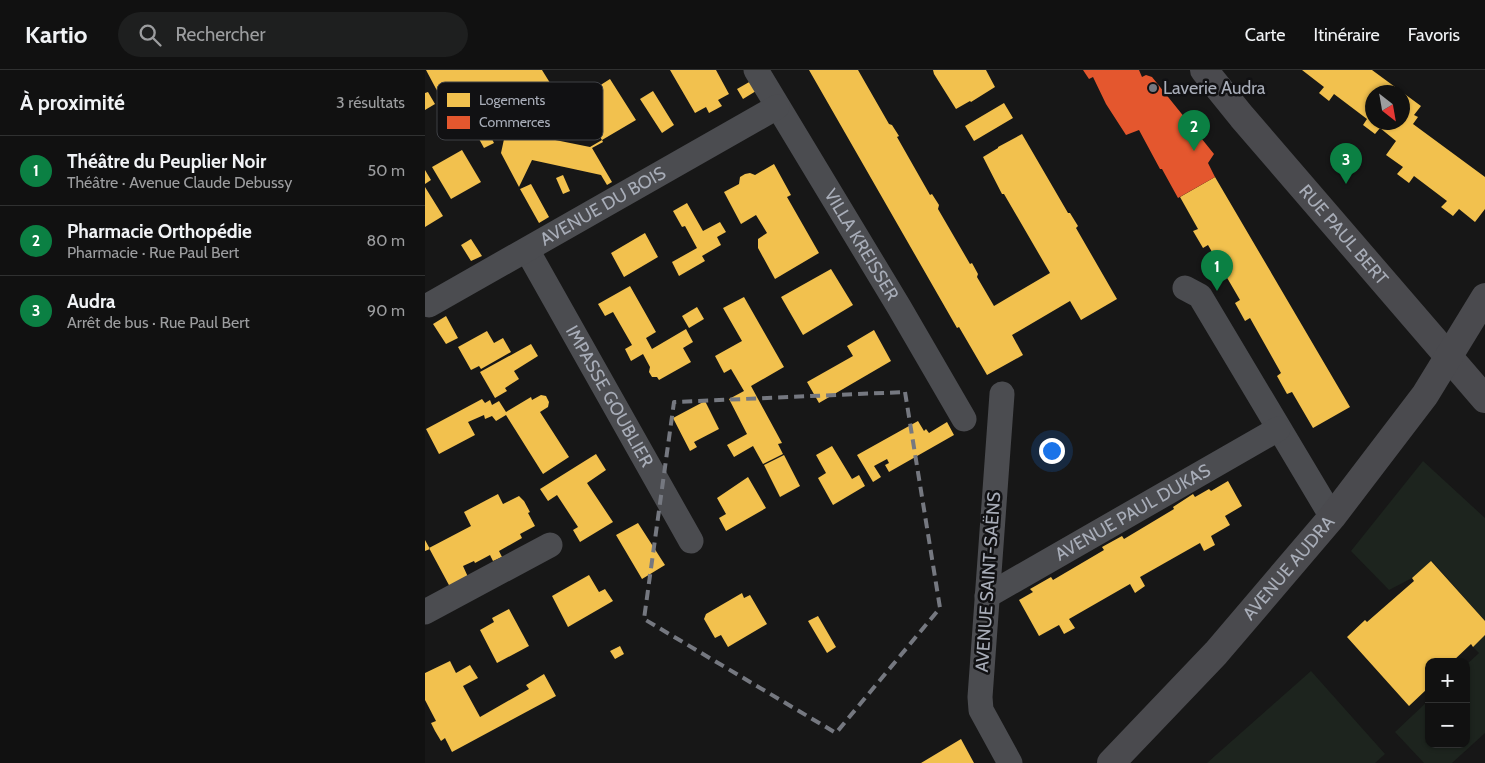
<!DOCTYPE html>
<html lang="fr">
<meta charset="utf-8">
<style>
:root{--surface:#111;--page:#1e1f1f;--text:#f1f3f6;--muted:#9c9d9f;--line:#303131;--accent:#0b8043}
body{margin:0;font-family:Cabin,sans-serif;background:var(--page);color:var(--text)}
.controls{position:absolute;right:15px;bottom:15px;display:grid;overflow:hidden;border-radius:10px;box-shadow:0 1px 4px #0004}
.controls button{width:45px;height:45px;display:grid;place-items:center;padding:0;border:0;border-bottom:1px solid var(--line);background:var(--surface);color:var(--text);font:25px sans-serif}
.compass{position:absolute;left:940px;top:15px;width:45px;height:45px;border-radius:50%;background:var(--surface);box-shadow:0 1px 4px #0004;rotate:149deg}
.you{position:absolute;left:626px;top:380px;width:18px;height:18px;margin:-12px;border:4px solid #fff;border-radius:50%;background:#1a73e8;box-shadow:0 0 0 8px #1a73e833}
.badge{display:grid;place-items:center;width:32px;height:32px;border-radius:50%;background:var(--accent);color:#fff;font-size:16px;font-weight:700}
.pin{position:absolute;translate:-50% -41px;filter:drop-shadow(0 1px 2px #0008)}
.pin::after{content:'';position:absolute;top:26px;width:18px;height:15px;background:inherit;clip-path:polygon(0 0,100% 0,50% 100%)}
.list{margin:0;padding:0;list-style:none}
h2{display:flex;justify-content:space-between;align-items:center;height:65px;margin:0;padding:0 20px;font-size:21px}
h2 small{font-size:16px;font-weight:400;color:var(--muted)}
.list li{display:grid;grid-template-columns:32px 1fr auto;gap:15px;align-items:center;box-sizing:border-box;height:70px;padding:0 20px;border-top:1px solid var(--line)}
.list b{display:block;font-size:19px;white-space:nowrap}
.list p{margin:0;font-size:16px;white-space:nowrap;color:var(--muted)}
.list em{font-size:16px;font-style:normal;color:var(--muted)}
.icon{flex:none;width:28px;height:28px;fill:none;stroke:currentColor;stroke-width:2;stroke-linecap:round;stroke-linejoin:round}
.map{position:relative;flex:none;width:1060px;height:693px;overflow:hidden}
header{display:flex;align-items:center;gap:30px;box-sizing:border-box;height:70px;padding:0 25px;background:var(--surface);border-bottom:1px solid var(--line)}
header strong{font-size:24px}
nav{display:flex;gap:28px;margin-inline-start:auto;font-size:18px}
.search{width:350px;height:45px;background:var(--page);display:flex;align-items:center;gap:12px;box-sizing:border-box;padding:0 18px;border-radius:28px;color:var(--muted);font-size:19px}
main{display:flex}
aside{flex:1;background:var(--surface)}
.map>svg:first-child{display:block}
</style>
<header>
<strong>Kartio</strong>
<div class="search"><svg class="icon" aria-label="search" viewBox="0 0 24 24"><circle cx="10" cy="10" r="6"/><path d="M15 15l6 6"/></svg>Rechercher</div>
<nav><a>Carte</a><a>Itinéraire</a><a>Favoris</a></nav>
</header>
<main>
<aside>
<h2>À proximité<small>3 résultats</small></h2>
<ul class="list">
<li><span class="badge">1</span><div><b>Théâtre du Peuplier Noir</b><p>Théâtre · Avenue Claude Debussy</p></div><em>50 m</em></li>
<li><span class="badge">2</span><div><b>Pharmacie Orthopédie</b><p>Pharmacie · Rue Paul Bert</p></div><em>80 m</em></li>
<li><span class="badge">3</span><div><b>Audra</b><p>Arrêt de bus · Rue Paul Bert</p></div><em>90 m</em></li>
</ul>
</aside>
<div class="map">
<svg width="1060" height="693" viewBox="0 0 1060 693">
<rect width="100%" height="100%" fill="#171717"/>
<path fill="#1d241e" d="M 998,391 L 1060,448 L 1060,551 L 1007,491 L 987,508 L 964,520 L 926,481 Z
M 1060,565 L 1060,663 L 1027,693 L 999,693 L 970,662 L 1004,630 L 1004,674 L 1041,674 L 1041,595 L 1054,583 L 1048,577 Z
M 886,601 L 960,684 L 950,693 L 782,693 Z"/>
<path fill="#f2c14e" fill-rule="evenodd" d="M 1,0 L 117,0 L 155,61 L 136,63 L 110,24 L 108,16 L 35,35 L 38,40 L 26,47 Z
M 245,0 L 291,0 L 304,24 L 293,30 L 297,36 L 284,43 L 281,37 L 270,43 Z
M 384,0 L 433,0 L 464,54 L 467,55 L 474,66 L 472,67 L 505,125 L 507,124 L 514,135 L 513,139 L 545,194 L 547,193 L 553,204 L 552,207 L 569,236 L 625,203 L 579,124 L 577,124 L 558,87 L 573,78 L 573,77 L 597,64 L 643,143 L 645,143 L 653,156 L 651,158 L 692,229 L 656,250 L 645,231 L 587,265 L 598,285 L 562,305 L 534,257 L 532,258 Z
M 508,0 L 561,0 L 570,17 L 546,32 L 545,31 L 531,39 L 509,4 Z
M 877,0 L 947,0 L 996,36 L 989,45 L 993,47 L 988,54 L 1060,107 L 1060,139 L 1050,152 L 1034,139 L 1028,146 L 1016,137 L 1022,131 L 989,106 L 984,113 L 972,104 L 978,97 L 961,85 L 971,71 L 955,58 L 950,64 L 938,55 L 942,49 L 909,24 L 904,31 L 894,23 L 899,17 ZM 948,22 L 978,22 L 978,52 L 948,52 Z
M 185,9 L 211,50 L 177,70 L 152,30 Z
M 326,11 L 331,21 L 318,29 L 312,19 Z
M 228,21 L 249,55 L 237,63 L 215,29 Z
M 3,22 L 10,34 L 0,40 L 0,23 Z
M 579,33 L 588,48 L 549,71 L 540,56 Z
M 54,44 L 69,73 L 59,78 L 43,49 Z
M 81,60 L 165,77 L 177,70 L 178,72 L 167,78 L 187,112 L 182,115 L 176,105 L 107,90 L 94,117 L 76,83 Z
M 37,80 L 56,112 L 26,129 L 7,97 Z
M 349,94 L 366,125 L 362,127 L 394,183 L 350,209 L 333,178 L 333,169 L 342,163 L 331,145 L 316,154 L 299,122 L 314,114 L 315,107 L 320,104 L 325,103 L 330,105 Z
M 0,100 L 6,110 L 0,114 Z
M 138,105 L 145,121 L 138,124 L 131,108 Z
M 790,107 L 925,337 L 888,358 L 867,322 L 862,324 L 852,306 L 856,303 L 825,248 L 820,251 L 810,233 L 815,230 L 783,175 L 778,178 L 768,161 L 773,159 L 755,127 Z
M 106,114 L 124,147 L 114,153 L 95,119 Z
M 0,117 L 18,146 L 0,157 Z
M 262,133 L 278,161 L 295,152 L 301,162 L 292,167 L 296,175 L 277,186 L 280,191 L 254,206 L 247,192 L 272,178 L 260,156 L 257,157 L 248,141 Z
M 220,163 L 233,187 L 199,207 L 186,183 Z
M 46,169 L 57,186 L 46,191 L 36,175 Z
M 406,199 L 428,235 L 378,265 L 356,227 Z
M 205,216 L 231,262 L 221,268 L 227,279 L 261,259 L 268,272 L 258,278 L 266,292 L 234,310 L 232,307 L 227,307 L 224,302 L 225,297 L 218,284 L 206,291 L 200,279 L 207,275 L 188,242 L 180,246 L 173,234 Z
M 319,227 L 359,297 L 326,316 L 357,373 L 353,374 L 358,384 L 338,394 L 328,376 L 309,387 L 302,375 L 322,364 L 304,329 L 319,321 L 306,299 L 299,303 L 290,286 L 317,271 L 298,238 Z
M 272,237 L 279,249 L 264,258 L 257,246 Z
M 21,246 L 33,268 L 21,274 L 8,254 Z
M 449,260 L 466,291 L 394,333 L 382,312 L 428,286 L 422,276 Z
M 62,261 L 69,273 L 78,268 L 86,282 L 56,299 L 54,296 L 46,300 L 33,277 Z
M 106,274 L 113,286 L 89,301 L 94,309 L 80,318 L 82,321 L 70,328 L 55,302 Z
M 116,325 L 121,326 L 124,332 L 123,337 L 115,342 L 144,387 L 118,404 L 81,345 L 71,351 L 67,346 L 60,349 L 59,345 L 43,352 L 50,365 L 14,384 L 1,359 L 57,329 L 60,333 L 65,330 L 67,335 L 74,331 L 81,342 L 106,327 L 107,330 Z
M 280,331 L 294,359 L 269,372 L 272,377 L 265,381 L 248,348 Z
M 493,351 L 499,361 L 501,359 L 504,363 L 522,352 L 529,365 L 464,402 L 460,395 L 464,393 L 462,389 L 449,396 L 456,407 L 448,412 L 432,385 Z
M 407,376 L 427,409 L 434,405 L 440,416 L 408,435 L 393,408 L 401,403 L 391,385 Z
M 171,384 L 181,400 L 162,413 L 188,452 L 155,472 L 148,460 L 153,457 L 132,425 L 123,431 L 115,419 Z
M 359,385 L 375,416 L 355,427 L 339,395 Z
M 323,407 L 341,438 L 301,461 L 294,448 L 301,444 L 292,428 Z
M 803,411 L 817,436 L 800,446 L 805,455 L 786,466 L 790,475 L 779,481 L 775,473 L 715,507 L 720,516 L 710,523 L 705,514 L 644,549 L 650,558 L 639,564 L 634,555 L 614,566 L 594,530 L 608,522 L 605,519 L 626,507 L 628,510 L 679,480 L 677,477 L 697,466 L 699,469 L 749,439 L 748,437 L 768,424 L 770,427 L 784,419 L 786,421 Z
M 73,424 L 78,434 L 94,426 L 99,431 L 105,442 L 103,443 L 110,456 L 95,464 L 97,468 L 74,481 L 77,487 L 68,491 L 65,485 L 50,493 L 49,491 L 38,496 L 43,507 L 25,517 L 4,478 L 46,456 L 39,442 Z
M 213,453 L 240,495 L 217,509 L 191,465 Z
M 0,470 L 5,479 L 0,481 Z
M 1006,491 L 1060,551 L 1060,565 L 1048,577 L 1046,574 L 1027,592 L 1004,592 L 1004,614 L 1000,617 L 1002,619 L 984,636 L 922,567 L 940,550 L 942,552 L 989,511 L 987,508 Z
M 164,505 L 174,522 L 180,519 L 188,531 L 143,557 L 127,526 Z
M 317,523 L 319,528 L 325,525 L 342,554 L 303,577 L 296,565 L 290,568 L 279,549 L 281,544 Z
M 84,539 L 104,576 L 72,593 L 55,560 L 69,552 L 67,548 Z
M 393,546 L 411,577 L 402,583 L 383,551 Z
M 195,576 L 199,584 L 190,589 L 185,581 Z
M 25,591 L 31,603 L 45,595 L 48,600 L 53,608 L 38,616 L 55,647 L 104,619 L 101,615 L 119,604 L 131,626 L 27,682 L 20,668 L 16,671 L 10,661 L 6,653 L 11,651 L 0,630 L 0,603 Z
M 536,669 L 549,693 L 496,693 Z"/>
<path fill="#e4572e" d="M 658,0 L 714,0 L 717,7 L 721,5 L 727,7 L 789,84 L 783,93 L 790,107 L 753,128 L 737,99 L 735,99 L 714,60 L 701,65 L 681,34 L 668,7 L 664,9 Z"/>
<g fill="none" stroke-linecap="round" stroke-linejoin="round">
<g stroke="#4b4c50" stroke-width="25">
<path id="s1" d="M 331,0 L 474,237 L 539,349"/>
<path id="s2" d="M 102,180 L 266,471"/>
<path d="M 760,218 L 775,226 L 907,447"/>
<path id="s3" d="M 4,235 L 352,37"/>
<path d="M 577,324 L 555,627 L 556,640 L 585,693"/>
<path id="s4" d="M 562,526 L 853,359"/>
<path d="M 0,542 L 125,475"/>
</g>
<g stroke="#4a4a4e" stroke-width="28">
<path id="s5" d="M 779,0 L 817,47 L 1060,329"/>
<path id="s6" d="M 686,693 L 791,583 L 907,447 L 1000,325 L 1060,227"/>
</g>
</g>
<path fill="none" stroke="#757880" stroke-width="4" stroke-dasharray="10 6" stroke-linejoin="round" d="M 480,322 L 515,538 L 411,663 L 219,549 L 249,332 Z"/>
<circle fill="#757880" stroke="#111113" stroke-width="2" cx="728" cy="18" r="5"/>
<g text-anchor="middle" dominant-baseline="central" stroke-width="5" stroke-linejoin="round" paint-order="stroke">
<g font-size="18" fill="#a8adb8" stroke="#111113" text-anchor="start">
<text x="738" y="18">Laverie Audra</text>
</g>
<g font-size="18" fill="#a8adb8" stroke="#111113">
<text stroke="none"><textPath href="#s3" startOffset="200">AVENUE DU BOIS</textPath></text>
<text stroke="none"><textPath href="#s5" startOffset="216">RUE PAUL BERT</textPath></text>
<text stroke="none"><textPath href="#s1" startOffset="204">VILLA KREISSER</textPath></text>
<text stroke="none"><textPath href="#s2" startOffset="168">IMPASSE GOUBLIER</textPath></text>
<text stroke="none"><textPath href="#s4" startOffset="168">AVENUE PAUL DUKAS</textPath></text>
<text stroke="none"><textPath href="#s6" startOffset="264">AVENUE AUDRA</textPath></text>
<text transform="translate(563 512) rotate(-86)">AVENUE SAINT-SAËNS</text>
</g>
</g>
<rect x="12" y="12" width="166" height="58" rx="8" fill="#111113" stroke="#3e4045" stroke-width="1"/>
<rect x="22" y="23" width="23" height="14" fill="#f2c14e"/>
<rect x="22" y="46" width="23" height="13" fill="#e4572e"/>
<g font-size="14" fill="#a8adb8">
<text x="54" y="35">Logements</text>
<text x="54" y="57">Commerces</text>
</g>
</svg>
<div class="controls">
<button>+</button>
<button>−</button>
</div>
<svg class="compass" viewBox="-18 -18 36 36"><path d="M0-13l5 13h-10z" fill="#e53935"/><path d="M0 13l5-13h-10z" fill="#9c9d9f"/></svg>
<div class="you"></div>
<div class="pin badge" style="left:792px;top:221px">1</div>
<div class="pin badge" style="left:769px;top:81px">2</div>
<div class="pin badge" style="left:921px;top:114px">3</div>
</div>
</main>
